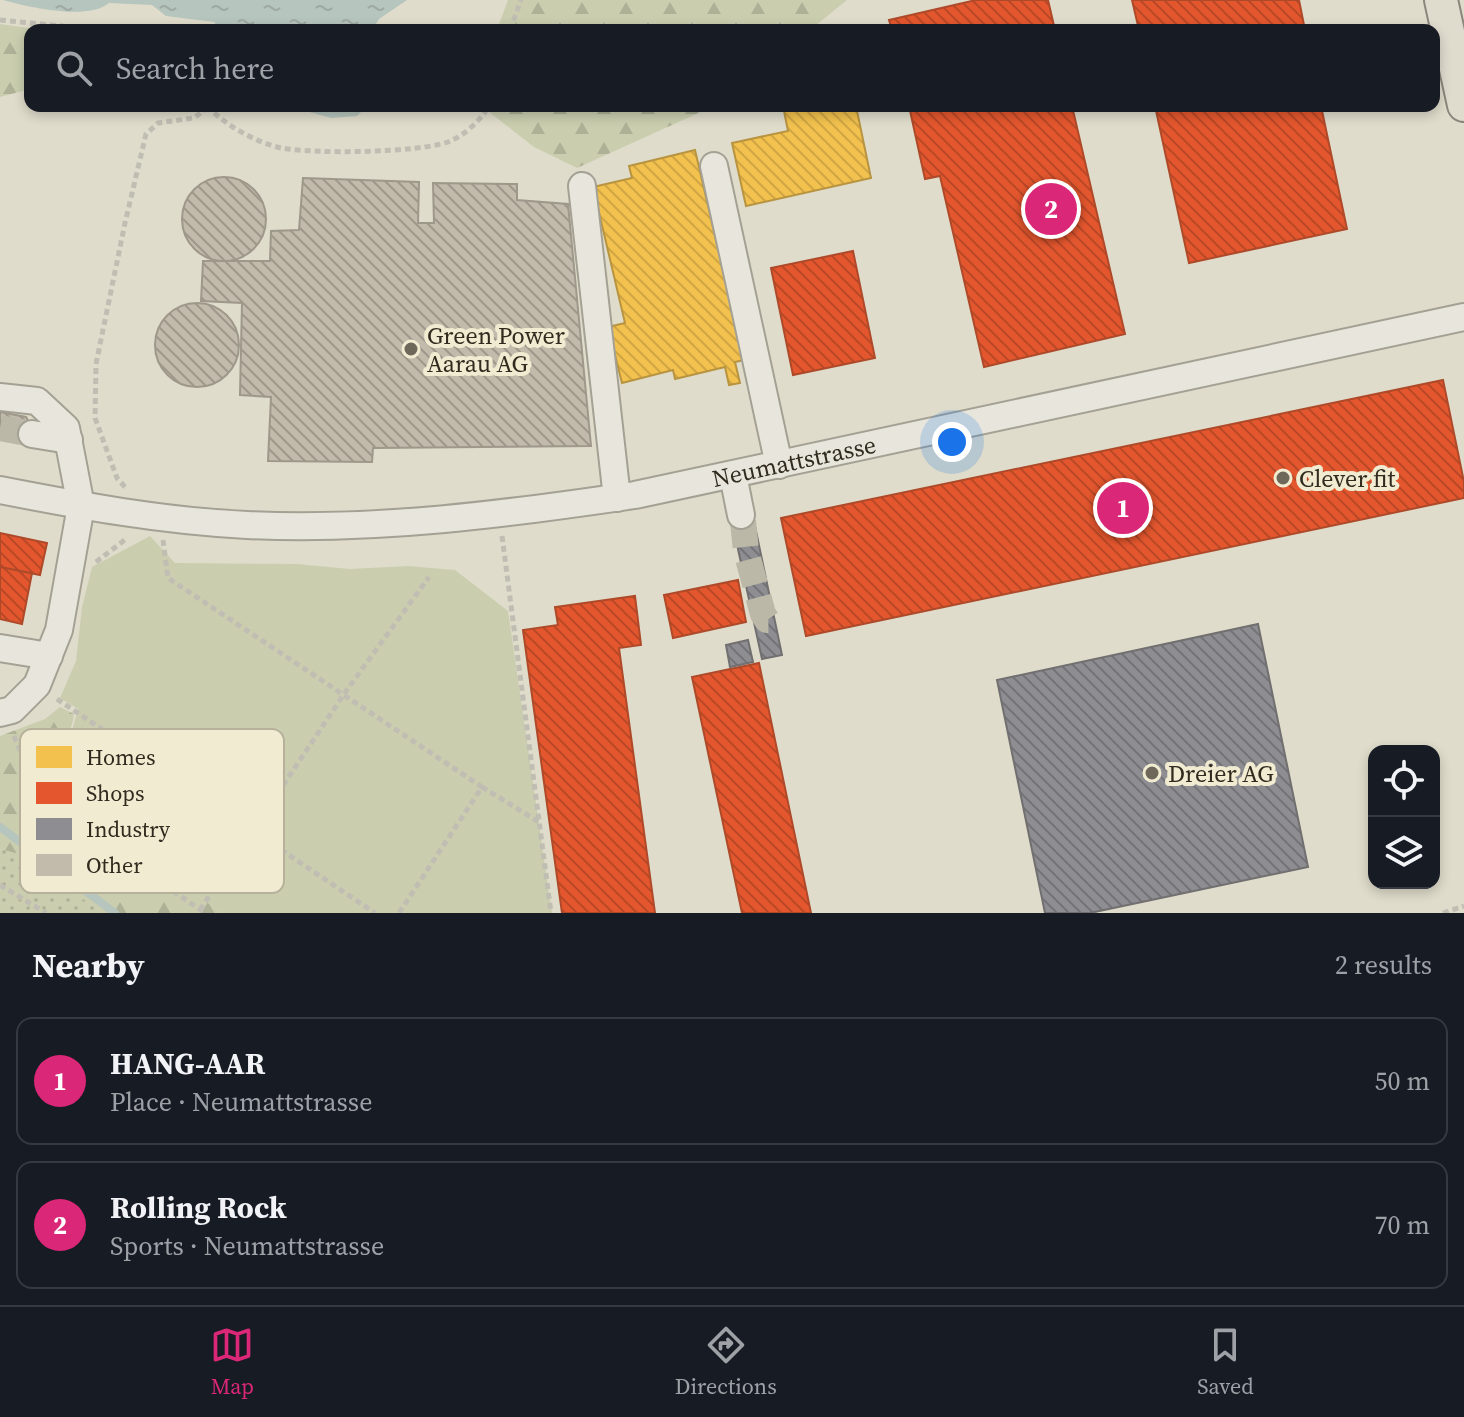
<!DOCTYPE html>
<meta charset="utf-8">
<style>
:root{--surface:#171b24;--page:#242831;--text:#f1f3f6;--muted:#9ea1a6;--line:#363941;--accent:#db2777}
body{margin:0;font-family:"Source Serif 4",serif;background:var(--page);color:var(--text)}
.controls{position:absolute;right:24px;bottom:24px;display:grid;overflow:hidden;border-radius:16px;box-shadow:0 4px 12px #0003}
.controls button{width:72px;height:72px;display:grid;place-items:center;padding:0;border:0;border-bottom:2px solid var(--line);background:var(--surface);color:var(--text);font:40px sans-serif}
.you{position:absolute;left:952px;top:442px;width:28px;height:28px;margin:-20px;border:6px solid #fff;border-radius:50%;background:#1a73e8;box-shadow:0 0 0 12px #1a73e833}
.badge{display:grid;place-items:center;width:52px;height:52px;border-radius:50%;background:var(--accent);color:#fff;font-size:26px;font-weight:700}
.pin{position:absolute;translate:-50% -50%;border:4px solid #fff;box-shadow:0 2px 8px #0006}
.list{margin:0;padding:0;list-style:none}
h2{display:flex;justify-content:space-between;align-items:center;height:104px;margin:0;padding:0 32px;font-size:34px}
h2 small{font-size:26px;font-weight:400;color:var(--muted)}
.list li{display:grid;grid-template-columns:52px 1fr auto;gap:24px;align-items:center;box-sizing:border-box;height:128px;margin:0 16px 16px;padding:0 16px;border:2px solid var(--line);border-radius:16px}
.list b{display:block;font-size:30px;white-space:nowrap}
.list p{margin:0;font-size:26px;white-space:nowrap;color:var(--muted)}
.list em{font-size:26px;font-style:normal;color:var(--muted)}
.icon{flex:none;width:44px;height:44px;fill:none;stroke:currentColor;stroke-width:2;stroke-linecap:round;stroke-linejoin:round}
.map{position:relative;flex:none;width:1464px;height:913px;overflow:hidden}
.search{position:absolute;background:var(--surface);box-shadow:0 4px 12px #0003;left:24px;right:24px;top:24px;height:88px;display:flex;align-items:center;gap:20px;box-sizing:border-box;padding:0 28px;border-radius:16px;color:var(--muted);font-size:30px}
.sheet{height:392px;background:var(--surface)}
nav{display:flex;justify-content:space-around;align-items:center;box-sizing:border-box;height:112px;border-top:2px solid var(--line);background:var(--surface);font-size:22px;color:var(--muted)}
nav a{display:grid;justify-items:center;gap:4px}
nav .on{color:var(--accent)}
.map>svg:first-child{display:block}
</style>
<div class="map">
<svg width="1464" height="913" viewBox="0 0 1464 913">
<defs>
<pattern id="forest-firs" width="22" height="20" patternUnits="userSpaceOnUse" patternTransform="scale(2)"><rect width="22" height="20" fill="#caceaf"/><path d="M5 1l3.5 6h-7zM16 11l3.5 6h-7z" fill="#aeb196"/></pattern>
<pattern id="park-dots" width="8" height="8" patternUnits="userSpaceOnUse" patternTransform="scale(2)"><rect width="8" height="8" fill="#caceaf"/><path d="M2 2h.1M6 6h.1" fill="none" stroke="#aeb196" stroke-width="1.8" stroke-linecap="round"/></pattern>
<pattern id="water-ripples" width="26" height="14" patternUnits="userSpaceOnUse" patternTransform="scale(2)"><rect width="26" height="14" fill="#b6c5bd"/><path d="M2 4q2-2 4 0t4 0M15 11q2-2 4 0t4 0" fill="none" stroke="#9da9a2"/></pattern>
<pattern id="homes-back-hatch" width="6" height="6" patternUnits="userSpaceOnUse" patternTransform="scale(2)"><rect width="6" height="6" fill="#f2c14e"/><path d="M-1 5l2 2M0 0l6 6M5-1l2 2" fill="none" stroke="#d0a644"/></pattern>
<pattern id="shops-back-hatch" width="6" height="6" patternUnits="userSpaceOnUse" patternTransform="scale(2)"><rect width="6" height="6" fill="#e4572e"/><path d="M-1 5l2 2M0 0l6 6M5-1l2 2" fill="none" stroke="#b94827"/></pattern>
<pattern id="industry-back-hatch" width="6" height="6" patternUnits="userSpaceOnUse" patternTransform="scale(2)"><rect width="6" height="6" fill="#8d8d92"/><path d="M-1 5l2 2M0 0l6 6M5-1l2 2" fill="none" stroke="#747377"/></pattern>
<pattern id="building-back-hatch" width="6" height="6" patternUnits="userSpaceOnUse" patternTransform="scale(2)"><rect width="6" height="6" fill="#c2bbac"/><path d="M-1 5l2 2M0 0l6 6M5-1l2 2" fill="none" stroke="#9e988b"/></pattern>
</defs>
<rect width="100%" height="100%" fill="#dfdccb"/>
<path fill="#caceaf" d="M 150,536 L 175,563 L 297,564 L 350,569 L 408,566 L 455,570 L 508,611 L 552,913 L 223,913 L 42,793 L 54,762 L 72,731 L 78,709 L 60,698 L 76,661 L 82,607 L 92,567 Z"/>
<path fill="url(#forest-firs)" d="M 508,0 L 847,0 L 810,30 L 497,30 Z
M 0,24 L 42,30 L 30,30 L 30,89 L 0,97 Z
M 490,106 L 714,106 L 577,168 L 534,147 L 489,112 Z
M 60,707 L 74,714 C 70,742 52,767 43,793 L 223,913 L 103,913 L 18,854 L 0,849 L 0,736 L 45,719 Z"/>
<path fill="url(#park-dots)" d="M 0,849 L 18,854 L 103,913 L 0,913 Z"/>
<path fill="url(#water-ripples)" d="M 3,0 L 407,0 L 379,19 L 372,30 L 220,30 L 214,22 L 166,16 L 152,5 L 109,3 C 88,21 28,7 3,0 Z
M 288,106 L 367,106 L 357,116 L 331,118 Z"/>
<path fill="url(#homes-back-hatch)" stroke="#b89440" stroke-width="2" d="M 783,106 L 856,106 L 871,178 L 746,206 L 732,143 L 788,131 Z
M 695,150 L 744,360 L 735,362 L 740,383 L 729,385 L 725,367 L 675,379 L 673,370 L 622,383 L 608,327 L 625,323 L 593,187 L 632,178 L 629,166 Z"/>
<path fill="url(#shops-back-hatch)" stroke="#ae4a29" stroke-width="2" d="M 976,0 L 1048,0 L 1055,30 L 892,30 L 889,20 Z
M 1132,0 L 1299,0 L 1305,30 L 1139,30 Z
M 909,106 L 1072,106 L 1125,334 L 984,367 L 940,176 L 925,179 Z
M 1155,106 L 1321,106 L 1347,229 L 1189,263 Z
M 853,251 L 875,358 L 793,375 L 771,268 Z
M 1443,380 L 1464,482 L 1464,498 L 806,636 L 781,518 Z
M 0,533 L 47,543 L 40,575 L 0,567 Z
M 0,567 L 32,573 L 22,624 L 0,619 Z
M 738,580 L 746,622 L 673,638 L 664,595 Z
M 635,596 L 641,645 L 619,648 L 655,913 L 562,913 L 523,630 L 558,625 L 555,607 Z
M 759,663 L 811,913 L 742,913 L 692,677 Z"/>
<path fill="url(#industry-back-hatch)" stroke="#716f6f" stroke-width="2" d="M 752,512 L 782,655 L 762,659 L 731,517 Z
M 1258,624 L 1308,867 L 1090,913 L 1045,913 L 997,680 Z
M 748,640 L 753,662 L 730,667 L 726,645 Z"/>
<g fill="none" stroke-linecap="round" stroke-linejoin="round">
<path stroke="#b6c5bd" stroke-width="8" d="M 0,827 L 115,913"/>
</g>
<path fill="url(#building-back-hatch)" stroke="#9e988b" stroke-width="2" d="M182 219a42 42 0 1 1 84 0a42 42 0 1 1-84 0Z
M 303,178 L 419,182 L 418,223 L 434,223 L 433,183 L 517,184 L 517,200 L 568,204 L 591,446 L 373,448 L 372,462 L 268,461 L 271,397 L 240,395 L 242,303 L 201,301 L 203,261 L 270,261 L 271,231 L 299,230 Z
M155 345a42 42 0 1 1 84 0a42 42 0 1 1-84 0Z
M 0,412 L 26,417 L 33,429 L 32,436 L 18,443 L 0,439 Z"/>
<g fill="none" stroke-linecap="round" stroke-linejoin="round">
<path stroke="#bcb8a8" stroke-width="26" stroke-dasharray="26 13" stroke-linecap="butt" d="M 0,428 L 32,434
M 743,521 L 746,551 L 763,614 L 767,620 L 775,620"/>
<g stroke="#a4a194" stroke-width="30">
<g id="minor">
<path d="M 714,166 L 779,465"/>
<path d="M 582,186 L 617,498"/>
<path d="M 0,397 L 37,401 L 66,428 L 81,506 L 59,630 L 37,685 L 12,710 L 0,713"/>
<path d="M 32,434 L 69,440"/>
<path d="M 733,475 L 741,515"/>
<path id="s1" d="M 0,490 C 82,506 163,521 247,525 C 377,531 506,514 635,495 L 1464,317"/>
<path d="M 0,648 L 49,656"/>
</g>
</g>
<g stroke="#8a867b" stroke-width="36">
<path id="major" d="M 1441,0 L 1464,105"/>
</g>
<path stroke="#c0bdb3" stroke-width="5" stroke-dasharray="6 4" stroke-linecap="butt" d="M 0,20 L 103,30
M 510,30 L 521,0
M 207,106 C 225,125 255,142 281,148 C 315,154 416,153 448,142 C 464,136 481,120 489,106
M 125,487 L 117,478 L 95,418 L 96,364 L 125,223 L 146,134 L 158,123 L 194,118 L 207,108
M 502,536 L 551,913
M 163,540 L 168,578 L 482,787 L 399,913
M 96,562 L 126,539
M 57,699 L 375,913
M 14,736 L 41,800 L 205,913
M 482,787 L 539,822
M 0,885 L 46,913
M 200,910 L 344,694 L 429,577
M 1443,913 L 1464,906"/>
<use href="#minor" stroke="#e8e6dc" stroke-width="26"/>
<use href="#major" stroke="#dfdcce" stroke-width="32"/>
</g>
<g fill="#6e685b" stroke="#f0ebd1" stroke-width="3">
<circle cx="411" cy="349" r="8"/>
<circle cx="1283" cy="478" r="8"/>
<circle cx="1152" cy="773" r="8"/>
</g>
<g text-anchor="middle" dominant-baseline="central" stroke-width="8" stroke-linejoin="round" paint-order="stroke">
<g font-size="24" fill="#312a1e" stroke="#f0ebd1" text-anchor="start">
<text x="427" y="335">Green Power<tspan x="427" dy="28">Aarau AG</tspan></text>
<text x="1299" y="478">Clever fit</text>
<text x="1168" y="773">Dreier AG</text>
</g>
<g font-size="24" fill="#312a1e" stroke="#f0ebd1">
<text stroke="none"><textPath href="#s1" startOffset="802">Neumattstrasse</textPath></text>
</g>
</g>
<rect x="20" y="729" width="264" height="164" rx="12" fill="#f0ebd1" stroke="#b7b19b" stroke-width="2"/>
<rect x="36" y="746" width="36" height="22" fill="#f2c14e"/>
<rect x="36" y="782" width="36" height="22" fill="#e4572e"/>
<rect x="36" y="818" width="36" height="22" fill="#8d8d92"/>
<rect x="36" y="854" width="36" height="22" fill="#c2bbac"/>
<g font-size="22" fill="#312a1e">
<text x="86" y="765">Homes</text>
<text x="86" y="801">Shops</text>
<text x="86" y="837">Industry</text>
<text x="86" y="873">Other</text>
</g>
</svg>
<div class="controls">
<button><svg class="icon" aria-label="locate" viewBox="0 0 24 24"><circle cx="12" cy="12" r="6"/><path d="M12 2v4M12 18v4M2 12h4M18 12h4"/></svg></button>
<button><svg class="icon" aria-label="layers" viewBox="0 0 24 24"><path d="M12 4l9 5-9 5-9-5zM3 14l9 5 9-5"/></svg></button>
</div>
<div class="you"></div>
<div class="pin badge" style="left:1123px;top:508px">1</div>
<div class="pin badge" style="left:1051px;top:209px">2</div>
<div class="search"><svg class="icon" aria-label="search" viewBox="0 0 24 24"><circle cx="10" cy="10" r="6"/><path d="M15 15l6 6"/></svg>Search here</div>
</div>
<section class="sheet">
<h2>Nearby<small>2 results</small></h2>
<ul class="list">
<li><span class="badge">1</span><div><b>HANG-AAR</b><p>Place · Neumattstrasse</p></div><em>50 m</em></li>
<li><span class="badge">2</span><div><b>Rolling Rock</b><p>Sports · Neumattstrasse</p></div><em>70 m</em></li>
</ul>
</section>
<nav>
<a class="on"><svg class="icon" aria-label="map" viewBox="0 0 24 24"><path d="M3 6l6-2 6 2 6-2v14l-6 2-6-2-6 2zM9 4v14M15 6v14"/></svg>Map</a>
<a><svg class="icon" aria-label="directions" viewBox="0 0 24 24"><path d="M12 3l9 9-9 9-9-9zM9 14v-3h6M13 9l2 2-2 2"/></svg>Directions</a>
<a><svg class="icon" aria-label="saved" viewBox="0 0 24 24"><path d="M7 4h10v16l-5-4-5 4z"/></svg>Saved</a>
</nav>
